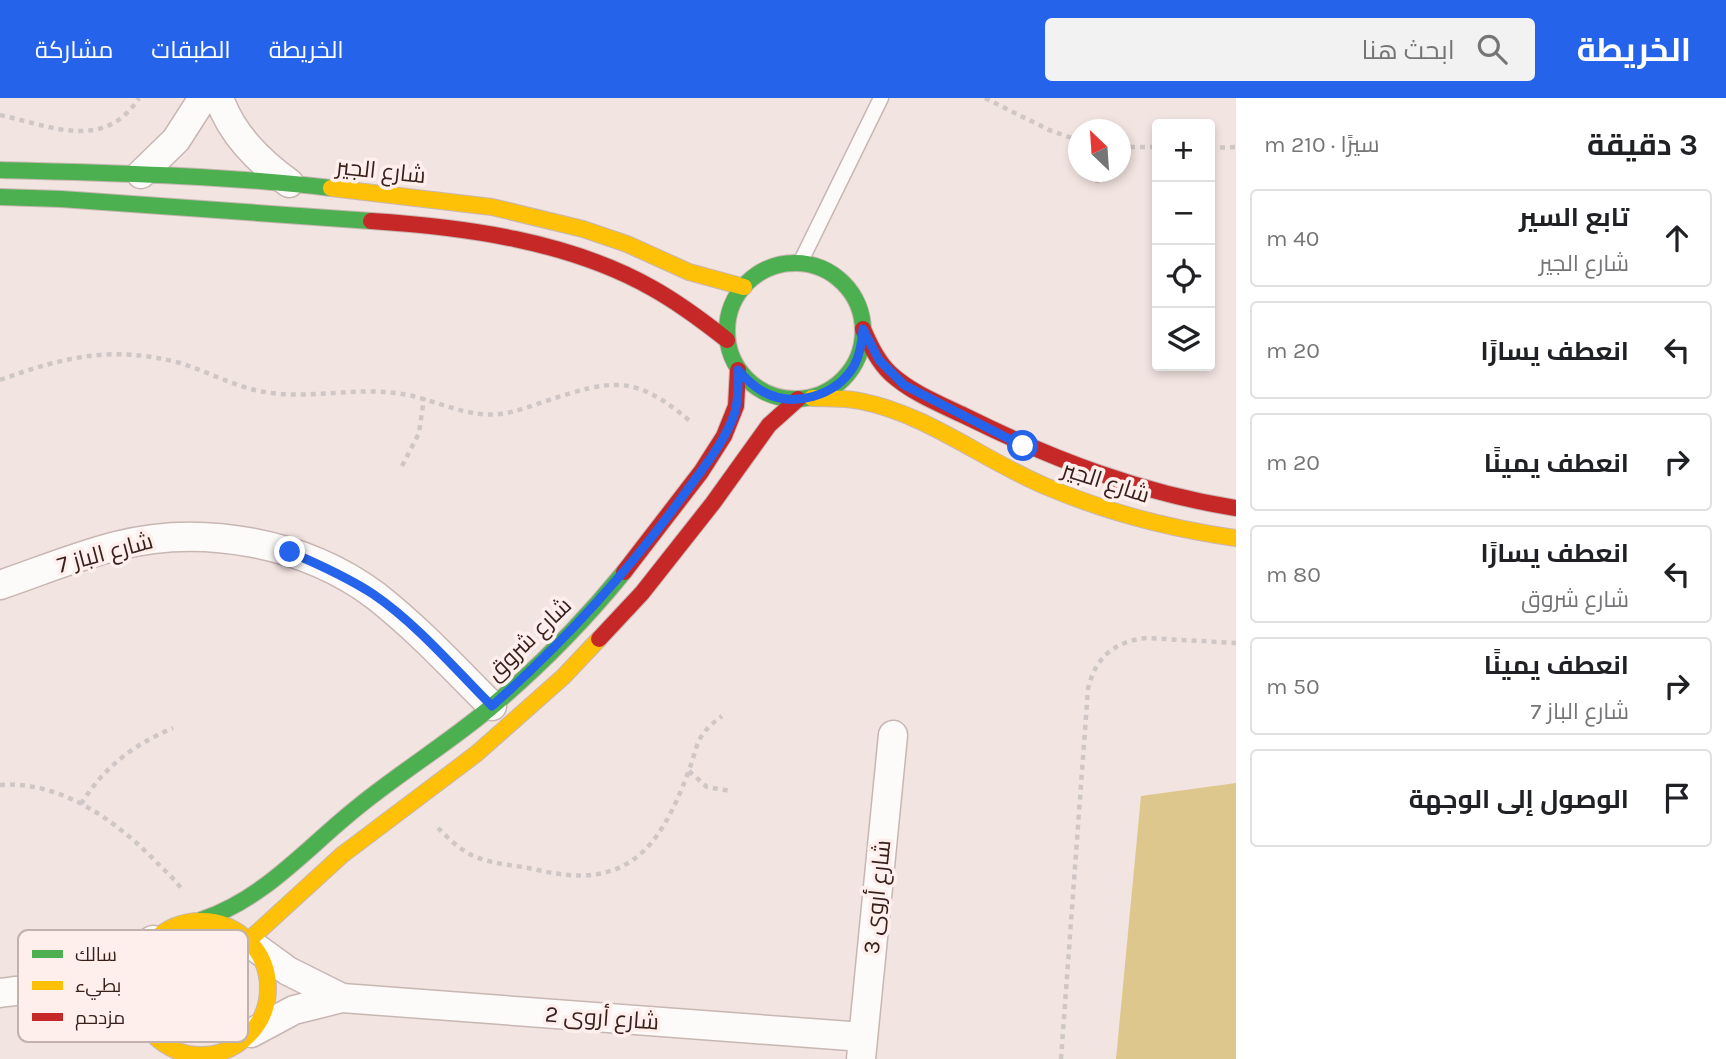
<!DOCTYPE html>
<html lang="ar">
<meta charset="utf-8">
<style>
:root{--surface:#fff;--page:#f2f2f2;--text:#202124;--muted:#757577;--line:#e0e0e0;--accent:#2563eb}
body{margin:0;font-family:Karla,Cairo,sans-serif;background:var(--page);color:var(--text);direction:rtl}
.controls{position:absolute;right:21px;top:21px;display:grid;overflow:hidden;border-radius:7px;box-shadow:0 4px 10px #0003}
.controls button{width:63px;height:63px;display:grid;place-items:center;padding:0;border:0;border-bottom:2px solid var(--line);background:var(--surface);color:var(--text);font:35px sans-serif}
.compass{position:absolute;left:1068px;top:21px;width:63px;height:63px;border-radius:50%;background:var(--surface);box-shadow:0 4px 10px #0003;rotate:335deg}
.stop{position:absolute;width:21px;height:21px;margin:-16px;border:5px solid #2563eb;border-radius:50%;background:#fff}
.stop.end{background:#2563eb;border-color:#fff;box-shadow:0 2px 7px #0008}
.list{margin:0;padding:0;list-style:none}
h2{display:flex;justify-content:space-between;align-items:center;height:91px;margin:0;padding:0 28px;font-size:30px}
h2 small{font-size:23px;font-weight:400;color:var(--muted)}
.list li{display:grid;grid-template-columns:46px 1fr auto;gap:21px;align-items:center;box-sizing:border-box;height:98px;margin:0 14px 14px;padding:0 14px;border:2px solid var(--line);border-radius:7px}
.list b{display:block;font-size:26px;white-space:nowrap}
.list p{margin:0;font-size:23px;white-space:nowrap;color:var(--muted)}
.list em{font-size:23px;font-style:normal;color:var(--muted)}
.icon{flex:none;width:38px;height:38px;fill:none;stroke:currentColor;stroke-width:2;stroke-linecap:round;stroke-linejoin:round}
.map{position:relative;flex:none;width:1236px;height:961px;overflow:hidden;direction:ltr}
header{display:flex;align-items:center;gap:42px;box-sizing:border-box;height:98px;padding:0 35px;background:var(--accent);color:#fff}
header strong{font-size:33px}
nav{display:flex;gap:38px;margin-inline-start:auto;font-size:24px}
.search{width:490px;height:63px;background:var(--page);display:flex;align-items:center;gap:18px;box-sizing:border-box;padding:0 24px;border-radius:7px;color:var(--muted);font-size:26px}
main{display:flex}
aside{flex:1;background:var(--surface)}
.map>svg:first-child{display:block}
</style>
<header>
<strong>الخريطة</strong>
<div class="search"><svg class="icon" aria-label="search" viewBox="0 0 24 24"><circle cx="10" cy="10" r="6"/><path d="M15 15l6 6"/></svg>ابحث هنا</div>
<nav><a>الخريطة</a><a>الطبقات</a><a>مشاركة</a></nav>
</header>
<main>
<aside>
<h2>3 دقيقة<small>سيرًا · 210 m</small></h2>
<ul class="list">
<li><svg class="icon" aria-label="ahead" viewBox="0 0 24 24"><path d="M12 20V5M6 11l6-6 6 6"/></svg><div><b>تابع السير</b><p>شارع الجير</p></div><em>40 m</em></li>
<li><svg class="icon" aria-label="left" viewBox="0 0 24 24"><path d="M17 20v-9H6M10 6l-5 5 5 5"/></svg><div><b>انعطف يسارًا</b></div><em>20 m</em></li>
<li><svg class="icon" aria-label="right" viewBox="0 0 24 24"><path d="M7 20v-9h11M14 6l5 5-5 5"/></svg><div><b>انعطف يمينًا</b></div><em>20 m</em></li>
<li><svg class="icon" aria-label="left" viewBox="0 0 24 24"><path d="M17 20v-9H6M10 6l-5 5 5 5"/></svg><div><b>انعطف يسارًا</b><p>شارع شروق</p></div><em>80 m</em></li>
<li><svg class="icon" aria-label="right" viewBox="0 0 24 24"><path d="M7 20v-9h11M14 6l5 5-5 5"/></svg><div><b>انعطف يمينًا</b><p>شارع الباز 7</p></div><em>50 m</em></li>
<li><svg class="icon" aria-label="arrive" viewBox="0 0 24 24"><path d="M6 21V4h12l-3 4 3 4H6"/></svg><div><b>الوصول إلى الوجهة</b></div></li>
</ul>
</aside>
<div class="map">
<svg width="1236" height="961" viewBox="0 0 1236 961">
<rect width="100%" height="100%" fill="#f2e4e1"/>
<path fill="#dec78d" d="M 1236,685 L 1236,961 L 1116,961 L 1141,698 Z"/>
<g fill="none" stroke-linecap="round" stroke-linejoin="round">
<g stroke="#c8b6b2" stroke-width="17">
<path id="lane" d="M 800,165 L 881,0"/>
</g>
<g stroke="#c8b6b2" stroke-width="31">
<path id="street" d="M 219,0 C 232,37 259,63 289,85
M 141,76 L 176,42 L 203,0
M 0,487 C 38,474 77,458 116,448 C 202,426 304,444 376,498 C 418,531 454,570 492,608
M 255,849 L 288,873 L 342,900
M 63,886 C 93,893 118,904 142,924
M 0,895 C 21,892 44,891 65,885 C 97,876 126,860 153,842
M 251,935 L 294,912 L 342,900 L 863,939
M 861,961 L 893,637"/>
</g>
<g stroke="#c8b6b2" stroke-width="18">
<path id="fast" d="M 0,72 C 110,75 221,77 331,90
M 0,99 L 61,101 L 371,123
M727 233a68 68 0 1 1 136 0a68 68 0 1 1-136 0Z
M 201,822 C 266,800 306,750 359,708 C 401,674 448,645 490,610 C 539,569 584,523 624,474"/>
</g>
<g stroke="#c8b6b2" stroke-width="18">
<path id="slow" d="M 331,90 L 492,109 L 583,131 L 627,146 L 689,174 L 744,189
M 812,300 C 828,300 844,300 860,303 C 927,316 983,362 1045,388 C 1106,414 1171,431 1236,440
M134 890a67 67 0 1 1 134 0a67 67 0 1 1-134 0Z
M 249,842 L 342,757 L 476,656 L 563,579 L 599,541"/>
</g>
<g stroke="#c8b6b2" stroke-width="18">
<path id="jam" d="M 371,123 C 465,129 569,143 652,190 C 679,205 703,223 727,242
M 863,231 C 870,247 878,264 891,276 C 912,295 940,306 965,318 C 1052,361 1140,395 1236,410
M 624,474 L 701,374 L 724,338 L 736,308 L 738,272
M 599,541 L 642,495 L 713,405 L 769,327 L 798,301"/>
</g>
<path stroke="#cfc7c6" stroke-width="4.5" stroke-dasharray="5 5" stroke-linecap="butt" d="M 985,0 L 1049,32 L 1078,42
M 0,17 C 51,28 104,54 139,0
M 1120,49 L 1157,49
M 1210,50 L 1236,49
M 1097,85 L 1098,74
M 0,282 C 63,259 113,247 180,265 C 209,274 235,289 265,294 C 311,302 357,288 402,296 C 435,301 466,320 500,316 C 516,314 531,308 546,303 C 613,281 635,276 691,324
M 402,368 L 419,335 L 424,300
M 689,673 L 707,689 L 731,693
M 0,687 C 62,682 121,726 161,769 C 169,776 177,784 183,793
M 81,706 C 104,669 133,647 173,630
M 438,730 C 449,741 461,753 476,759 C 495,767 518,767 538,772 C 626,793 659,752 688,675 C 699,646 694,639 722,618
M 1061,961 L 1088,591 C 1095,560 1114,543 1147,540 L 1236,545"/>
<use href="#lane" stroke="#fdfbfa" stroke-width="14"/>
<use href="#street" stroke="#fdfbfa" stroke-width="28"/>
<use href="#fast" stroke="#4caf50" stroke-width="16"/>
<use href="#slow" stroke="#ffc107" stroke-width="16"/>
<use href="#jam" stroke="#c62828" stroke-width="16"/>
</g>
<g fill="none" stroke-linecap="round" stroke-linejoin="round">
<path stroke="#2563eb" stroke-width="9" d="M 290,454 C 318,466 347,479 373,496 C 417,526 454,570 492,608 C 564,544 628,474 685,395 C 703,370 725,344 735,314 C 739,300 738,286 738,272 C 745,280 753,288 762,293 C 793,311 836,298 854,268 C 860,257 862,244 863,231 L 879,262 L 904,287 L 1023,348"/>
</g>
<g text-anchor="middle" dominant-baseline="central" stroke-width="7" stroke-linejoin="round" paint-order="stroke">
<g font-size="23" fill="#381f1a" stroke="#feefec">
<text transform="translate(381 73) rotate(6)">شارع الجير</text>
<text transform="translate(1106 384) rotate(18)">شارع الجير</text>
<text transform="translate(105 455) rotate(-15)">شارع الباز 7</text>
<text transform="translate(529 541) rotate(-44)">شارع شروق</text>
<text transform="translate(877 799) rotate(-84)">شارع أروى 3</text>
<text transform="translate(602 920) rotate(4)">شارع أروى 2</text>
</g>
</g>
<rect x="18" y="832" width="230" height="112" rx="10" fill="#feefec" stroke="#c3b1ad" stroke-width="2"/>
<rect x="32" y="852" width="31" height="8" fill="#4caf50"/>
<rect x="32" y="883" width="31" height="9" fill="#ffc107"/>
<rect x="32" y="915" width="31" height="8" fill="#c62828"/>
<g font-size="19" fill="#381f1a">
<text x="75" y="863">سالك</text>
<text x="75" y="894">بطيء</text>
<text x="75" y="926">مزدحم</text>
</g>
</svg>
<div class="controls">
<button>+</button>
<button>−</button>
<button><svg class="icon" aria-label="locate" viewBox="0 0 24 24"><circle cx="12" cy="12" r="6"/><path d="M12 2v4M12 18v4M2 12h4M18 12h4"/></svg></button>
<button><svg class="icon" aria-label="layers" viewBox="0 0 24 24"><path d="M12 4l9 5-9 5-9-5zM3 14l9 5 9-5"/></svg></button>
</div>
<svg class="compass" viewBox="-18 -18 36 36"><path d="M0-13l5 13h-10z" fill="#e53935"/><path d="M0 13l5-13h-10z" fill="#757577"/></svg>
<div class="stop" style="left:1023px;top:348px"></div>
<div class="stop end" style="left:290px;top:454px"></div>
</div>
</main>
